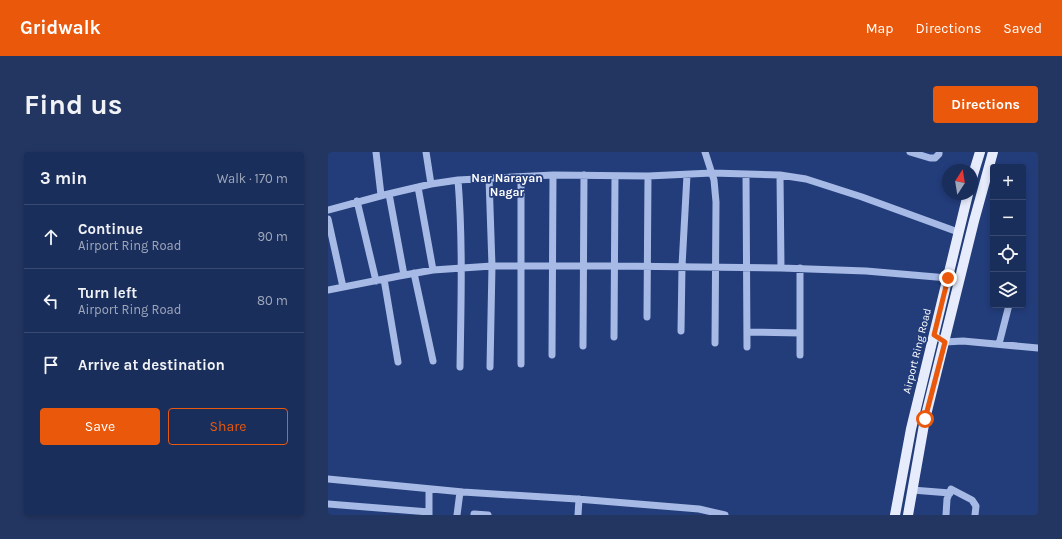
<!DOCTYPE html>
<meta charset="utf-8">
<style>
:root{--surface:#1a2e5c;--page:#233662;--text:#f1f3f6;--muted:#9fa8bb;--line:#384a72;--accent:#ea580c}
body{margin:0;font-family:Karla,sans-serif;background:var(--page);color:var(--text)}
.controls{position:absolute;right:12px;top:12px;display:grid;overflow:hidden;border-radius:4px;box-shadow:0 2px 6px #0003}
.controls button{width:36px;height:36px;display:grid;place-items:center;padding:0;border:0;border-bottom:1px solid var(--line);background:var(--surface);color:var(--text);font:20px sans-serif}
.compass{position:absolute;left:614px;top:12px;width:36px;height:36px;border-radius:50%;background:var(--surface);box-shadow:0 2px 6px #0003;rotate:12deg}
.stop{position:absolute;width:12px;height:12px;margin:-9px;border:3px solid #ea580c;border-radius:50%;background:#fff}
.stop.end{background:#ea580c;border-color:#fff;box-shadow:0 1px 4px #0008}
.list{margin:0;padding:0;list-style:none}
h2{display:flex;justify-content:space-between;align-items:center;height:52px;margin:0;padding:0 16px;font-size:17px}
h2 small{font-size:13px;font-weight:400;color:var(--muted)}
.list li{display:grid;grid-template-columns:26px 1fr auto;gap:12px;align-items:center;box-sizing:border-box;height:64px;padding:0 16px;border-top:1px solid var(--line)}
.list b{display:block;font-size:15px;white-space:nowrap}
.list p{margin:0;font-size:13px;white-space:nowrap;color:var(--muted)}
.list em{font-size:13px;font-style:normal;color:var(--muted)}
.actions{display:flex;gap:8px;padding:12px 16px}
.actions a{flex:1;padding:9px 0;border:1px solid var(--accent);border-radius:4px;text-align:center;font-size:14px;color:var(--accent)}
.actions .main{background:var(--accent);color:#fff}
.icon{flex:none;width:22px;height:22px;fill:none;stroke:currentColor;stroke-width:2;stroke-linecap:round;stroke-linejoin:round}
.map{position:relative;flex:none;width:710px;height:363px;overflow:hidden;border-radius:4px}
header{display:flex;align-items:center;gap:24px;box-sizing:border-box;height:56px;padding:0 20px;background:var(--accent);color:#fff}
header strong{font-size:19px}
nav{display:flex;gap:22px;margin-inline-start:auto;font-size:14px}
.intro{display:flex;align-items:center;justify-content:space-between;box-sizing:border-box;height:96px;padding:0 24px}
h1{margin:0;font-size:28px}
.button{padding:10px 18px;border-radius:4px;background:var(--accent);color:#fff;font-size:14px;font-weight:700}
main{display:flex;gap:24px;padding:0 24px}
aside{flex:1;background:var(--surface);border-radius:4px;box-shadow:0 2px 6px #0003}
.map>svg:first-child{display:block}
</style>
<header>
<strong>Gridwalk</strong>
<nav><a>Map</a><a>Directions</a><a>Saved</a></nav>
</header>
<div class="intro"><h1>Find us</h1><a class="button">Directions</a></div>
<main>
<aside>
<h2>3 min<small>Walk · 170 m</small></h2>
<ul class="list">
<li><svg class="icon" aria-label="ahead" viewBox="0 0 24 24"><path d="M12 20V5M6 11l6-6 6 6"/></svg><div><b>Continue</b><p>Airport Ring Road</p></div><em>90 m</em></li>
<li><svg class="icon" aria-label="left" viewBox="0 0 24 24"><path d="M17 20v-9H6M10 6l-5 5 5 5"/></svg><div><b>Turn left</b><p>Airport Ring Road</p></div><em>80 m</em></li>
<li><svg class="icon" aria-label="arrive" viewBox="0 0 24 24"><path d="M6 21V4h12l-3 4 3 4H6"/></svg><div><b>Arrive at destination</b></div></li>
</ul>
<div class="actions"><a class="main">Save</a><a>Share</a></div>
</aside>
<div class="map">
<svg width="710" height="363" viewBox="0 0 710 363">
<rect width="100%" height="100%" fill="#233d7b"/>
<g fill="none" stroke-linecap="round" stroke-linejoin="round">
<path stroke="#a6bae5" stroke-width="7" d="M 48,0 L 53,43
M 98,0 L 103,32
M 377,0 L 386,28 L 388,50 L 387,191
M 582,0 L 602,6 L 607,6 L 611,2 L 611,0
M 418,22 L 419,195
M 452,23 L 453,116
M 161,26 L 164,114 L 162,215
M 130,28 C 135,90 133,153 132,215
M 90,35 L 105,118
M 61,42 L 76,123
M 29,49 L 48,129
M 0,58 L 56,43 L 103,32 L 130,28 L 225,23 L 320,24 L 384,21 L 452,23 L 478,27 L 534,45 L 630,80
M 0,67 L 15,135
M 472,116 L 472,203
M 86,121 L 105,209
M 56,127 L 70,210
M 0,138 L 71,124 L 105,118 L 164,114 L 287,114 L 453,116 L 538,119 L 620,126
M 319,165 L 320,24
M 353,179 L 354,114 L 359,23
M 419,180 L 472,181
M 606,183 L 617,190 L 635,189 L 710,196
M 286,185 L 287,24
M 671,192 L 681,153
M 255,194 L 256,23
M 224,203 L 225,23
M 193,212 L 193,25
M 0,327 L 135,340 L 249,347 L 371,357 L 397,363
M 584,338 L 622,341
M 0,352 L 101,360
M 146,362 L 160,363
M 101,363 L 101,337
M 129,363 L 132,340
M 250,363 L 251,347
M 618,363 L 619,347 L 623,337 L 644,348 L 648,354 L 647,363"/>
<path stroke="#e6ecfc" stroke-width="10" d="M 644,26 L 652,0
M 567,363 L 583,277 L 640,42
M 580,363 L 597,267 L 646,69 L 665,0"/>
</g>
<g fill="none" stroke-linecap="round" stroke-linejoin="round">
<path stroke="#ea580c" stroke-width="5" d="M 597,267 L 617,190 L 606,183 L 620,126"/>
</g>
<g text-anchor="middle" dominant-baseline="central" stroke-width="3.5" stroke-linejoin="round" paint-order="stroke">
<g font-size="11" fill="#fff" stroke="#233d7b">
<text transform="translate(589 199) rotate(-76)">Airport Ring Road</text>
</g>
<g font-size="12" font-weight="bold" fill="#fff" stroke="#233d7b">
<text x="179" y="26">Nar Narayan<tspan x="179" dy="14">Nagar</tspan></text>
</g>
</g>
</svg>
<div class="controls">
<button>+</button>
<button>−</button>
<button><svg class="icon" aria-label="locate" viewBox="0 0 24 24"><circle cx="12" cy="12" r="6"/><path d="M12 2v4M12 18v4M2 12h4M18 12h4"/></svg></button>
<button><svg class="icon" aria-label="layers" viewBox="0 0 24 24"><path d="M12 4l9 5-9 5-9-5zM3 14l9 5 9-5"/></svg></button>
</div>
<svg class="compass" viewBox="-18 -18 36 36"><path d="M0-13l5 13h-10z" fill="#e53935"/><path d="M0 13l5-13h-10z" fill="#9fa8bb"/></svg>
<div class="stop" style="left:597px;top:267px"></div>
<div class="stop end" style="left:620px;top:126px"></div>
</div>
</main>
